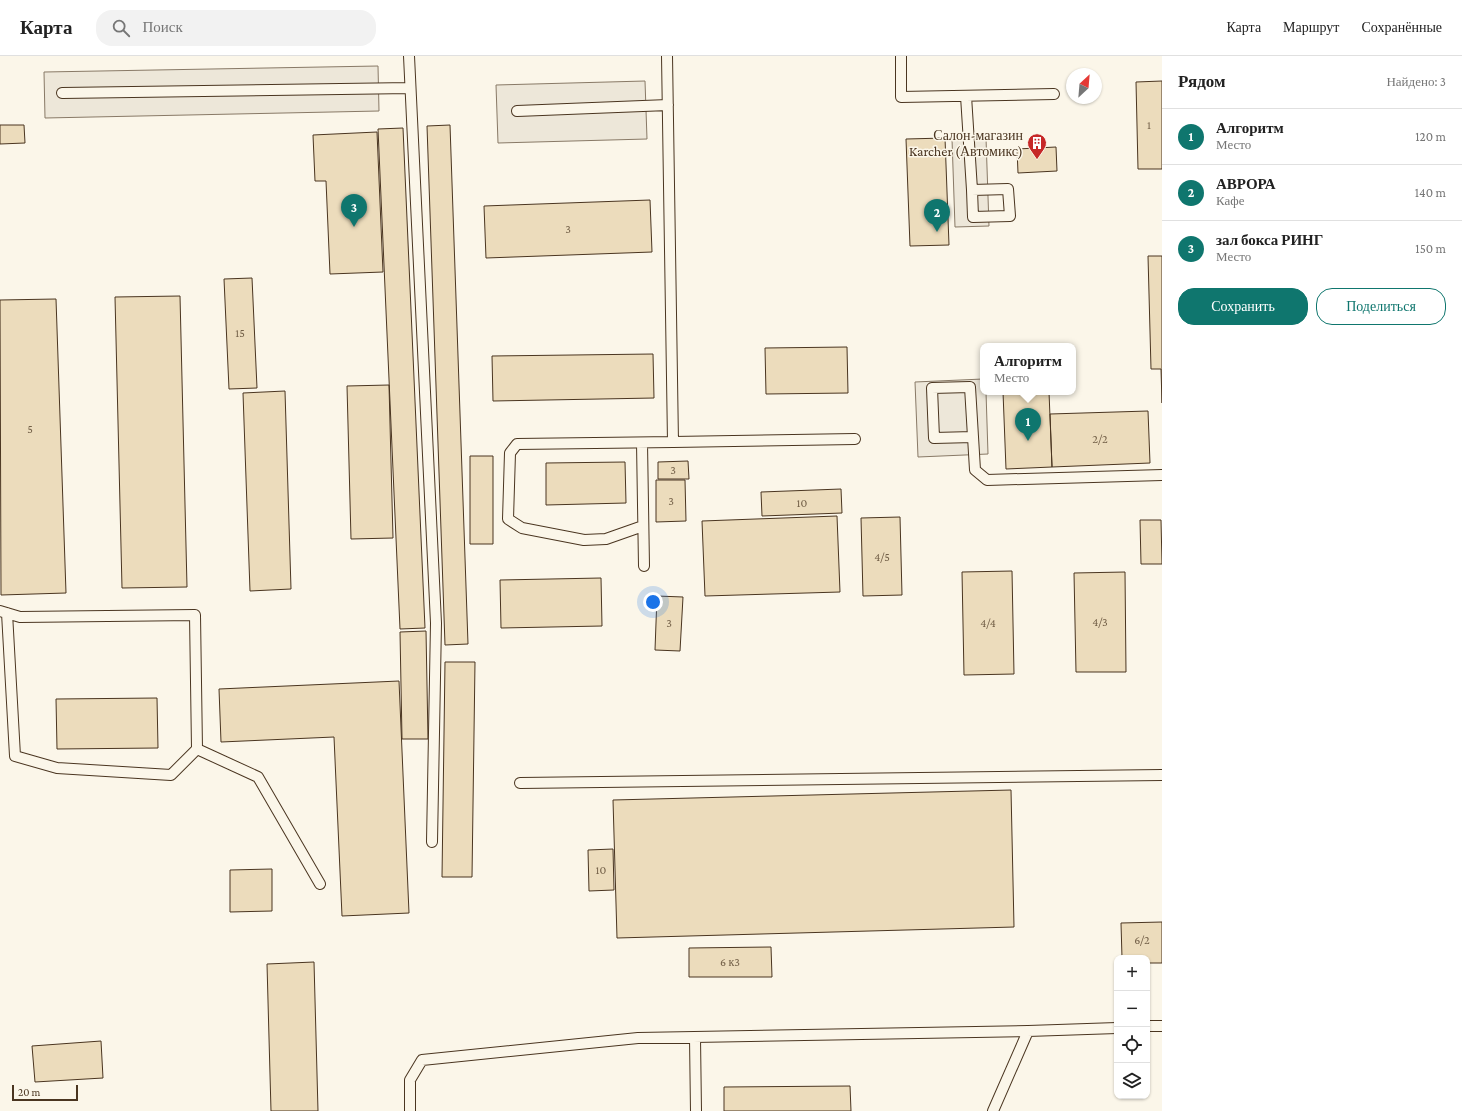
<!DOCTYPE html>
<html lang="ru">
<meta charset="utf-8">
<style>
:root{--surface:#fff;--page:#f2f2f2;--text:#222;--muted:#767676;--line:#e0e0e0;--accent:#0f766e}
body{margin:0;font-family:"Crimson Pro",serif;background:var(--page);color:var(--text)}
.controls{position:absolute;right:12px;bottom:12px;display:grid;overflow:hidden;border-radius:8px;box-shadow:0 1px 3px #0004}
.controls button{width:36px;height:36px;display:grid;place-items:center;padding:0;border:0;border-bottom:1px solid var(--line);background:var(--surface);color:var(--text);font:20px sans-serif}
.compass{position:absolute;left:1066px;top:12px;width:36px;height:36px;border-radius:50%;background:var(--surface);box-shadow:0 1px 3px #0004;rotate:26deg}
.scale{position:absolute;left:12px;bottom:10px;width:66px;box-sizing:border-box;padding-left:4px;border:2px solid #4a3520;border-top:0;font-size:11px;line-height:14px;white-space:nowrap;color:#4a3520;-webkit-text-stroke:3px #fbf6e9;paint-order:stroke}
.you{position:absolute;left:653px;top:546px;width:14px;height:14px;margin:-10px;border:3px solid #fff;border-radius:50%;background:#1a73e8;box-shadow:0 0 0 6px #1a73e833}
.badge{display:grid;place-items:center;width:26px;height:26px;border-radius:50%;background:var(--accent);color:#fff;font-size:13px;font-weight:700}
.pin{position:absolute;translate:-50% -33px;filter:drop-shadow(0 1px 2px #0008)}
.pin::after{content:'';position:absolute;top:21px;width:14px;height:12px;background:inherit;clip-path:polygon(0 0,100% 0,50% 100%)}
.popup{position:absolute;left:980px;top:287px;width:96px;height:52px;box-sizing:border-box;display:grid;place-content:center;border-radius:8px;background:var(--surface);filter:drop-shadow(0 1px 3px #0005);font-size:13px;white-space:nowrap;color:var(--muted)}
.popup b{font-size:15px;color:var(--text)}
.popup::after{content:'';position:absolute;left:50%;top:100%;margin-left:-8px;border:8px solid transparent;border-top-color:var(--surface)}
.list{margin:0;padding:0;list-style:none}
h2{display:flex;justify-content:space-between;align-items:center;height:52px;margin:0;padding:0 16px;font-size:17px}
h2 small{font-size:13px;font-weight:400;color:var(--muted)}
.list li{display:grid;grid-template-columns:26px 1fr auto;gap:12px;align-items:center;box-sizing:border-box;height:56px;padding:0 16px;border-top:1px solid var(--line)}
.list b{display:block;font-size:15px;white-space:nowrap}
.list p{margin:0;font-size:13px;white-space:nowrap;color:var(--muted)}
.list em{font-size:13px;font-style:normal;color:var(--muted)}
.actions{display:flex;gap:8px;padding:12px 16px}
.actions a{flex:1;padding:9px 0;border:1px solid var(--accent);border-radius:16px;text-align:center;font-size:14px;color:var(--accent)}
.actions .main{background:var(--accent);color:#fff}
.icon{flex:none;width:22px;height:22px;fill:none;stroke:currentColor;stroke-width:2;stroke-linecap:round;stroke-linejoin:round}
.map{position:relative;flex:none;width:1162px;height:1055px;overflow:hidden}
header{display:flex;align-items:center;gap:24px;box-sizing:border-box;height:56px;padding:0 20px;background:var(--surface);border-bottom:1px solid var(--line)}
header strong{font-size:19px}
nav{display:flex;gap:22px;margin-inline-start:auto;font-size:14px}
.search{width:280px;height:36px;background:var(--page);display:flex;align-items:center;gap:10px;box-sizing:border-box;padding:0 14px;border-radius:16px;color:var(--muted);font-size:15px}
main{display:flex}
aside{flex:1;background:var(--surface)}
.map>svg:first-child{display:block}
</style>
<header>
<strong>Карта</strong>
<div class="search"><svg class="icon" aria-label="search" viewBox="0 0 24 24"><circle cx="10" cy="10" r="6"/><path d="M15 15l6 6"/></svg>Поиск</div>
<nav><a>Карта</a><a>Маршрут</a><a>Сохранённые</a></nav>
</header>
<main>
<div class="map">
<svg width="1162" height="1055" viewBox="0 0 1162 1055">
<rect width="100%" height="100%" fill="#fbf6e9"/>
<path fill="#ede7d9" stroke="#887966" d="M 378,10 L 379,55 L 45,62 L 44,16 Z
M 645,25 L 647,83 L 498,87 L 496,29 Z
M 986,82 L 989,170 L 955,171 L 952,83 Z
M 983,323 L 983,336 L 986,336 L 988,398 L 918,401 L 915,326 Z"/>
<path fill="#ecdcbc" stroke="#4a3520" d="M 1162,25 L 1162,113 L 1138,113 L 1136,26 Z
M 0,69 L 24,69 L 25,87 L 0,88 Z
M 450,69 L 468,588 L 445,589 L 427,70 Z
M 403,72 L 425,572 L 400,573 L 378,73 Z
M 377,76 L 383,216 L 330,218 L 326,125 L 315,125 L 313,79 Z
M 945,82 L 949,189 L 910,190 L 906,83 Z
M 1056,91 L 1057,115 L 1018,117 L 1017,93 Z
M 650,144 L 652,196 L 486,202 L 484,150 Z
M 1148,200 L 1162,200 L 1162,347 L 1161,313 L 1151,313 Z
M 252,222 L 257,332 L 229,333 L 224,223 Z
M 180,240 L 187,531 L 122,532 L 115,241 Z
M 56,243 L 66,537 L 1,539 L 0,244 Z
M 847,291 L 848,337 L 766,338 L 765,292 Z
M 653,298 L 654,342 L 493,345 L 492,300 Z
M 389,329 L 393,482 L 351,483 L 347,330 Z
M 285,335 L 291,533 L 250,535 L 243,337 Z
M 1003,336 L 1049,336 L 1052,411 L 1006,413 Z
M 1148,355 L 1150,407 L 1052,411 L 1050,358 Z
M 470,400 L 493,400 L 493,488 L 470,488 Z
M 688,405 L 689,423 L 658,423 L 658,406 Z
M 625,406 L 626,447 L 546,449 L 546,407 Z
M 656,424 L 685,424 L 686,465 L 656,466 Z
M 841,433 L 842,457 L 762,460 L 761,436 Z
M 837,460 L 840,536 L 705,540 L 702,465 Z
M 900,461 L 902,539 L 863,540 L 861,462 Z
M 1140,464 L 1161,464 L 1162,508 L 1141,508 Z
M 1012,515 L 1014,618 L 964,619 L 962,516 Z
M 1125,516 L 1126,616 L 1076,616 L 1074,517 Z
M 601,522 L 602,570 L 501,572 L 500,524 Z
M 657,540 L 683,541 L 680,595 L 655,594 Z
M 426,575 L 428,683 L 402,683 L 400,576 Z
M 445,606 L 475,606 L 472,821 L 442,821 Z
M 399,625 L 409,857 L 342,860 L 334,681 L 221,686 L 219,633 Z
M 157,642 L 158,692 L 57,693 L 56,643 Z
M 1011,734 L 1014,871 L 617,882 L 613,744 Z
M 613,793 L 614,834 L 589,835 L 588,794 Z
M 272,813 L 272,855 L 230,856 L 230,814 Z
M 1162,866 L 1162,907 L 1147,907 L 1147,902 L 1122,902 L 1121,867 Z
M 771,891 L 772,921 L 689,921 L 689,892 Z
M 314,906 L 318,1055 L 271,1055 L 267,908 Z
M 101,985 L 103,1022 L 35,1026 L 32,990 Z
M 850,1030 L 851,1055 L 724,1055 L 724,1031 Z"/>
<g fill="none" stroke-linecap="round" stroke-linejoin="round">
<g stroke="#4a3520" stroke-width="12">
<path id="service" d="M 409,0 L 436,567 L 432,786
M 667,0 L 673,386 L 855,383
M 901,0 L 901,41 L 1054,38
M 62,37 L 410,32
M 966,40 L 972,134 L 1008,133 L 1010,160 L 973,161 L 972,134
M 517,55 L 668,49
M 973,381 L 934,382 L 932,332 L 970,331 L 975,414 L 987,424 L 1162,419
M 642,387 L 644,510
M 643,470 L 606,483 L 584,484 L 522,472 L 508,463 L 510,397 L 517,388 L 673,386
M 0,555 L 20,561 L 195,559 L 197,693 L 171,719 L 57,712 L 15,700 L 7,557
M 197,693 L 258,721 L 320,828
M 520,727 L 1162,719
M 1147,970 L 1162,970
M 695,982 L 696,1055
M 410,1055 L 410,1024 L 422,1004 L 638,982 L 1028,975 L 1117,972
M 993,1055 L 1028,975"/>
</g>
<use href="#service" stroke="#fbf6e9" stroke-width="10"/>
</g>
<defs>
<g id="building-pin" transform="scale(1)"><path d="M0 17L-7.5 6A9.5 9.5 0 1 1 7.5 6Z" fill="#c62828" stroke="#fbf6e9"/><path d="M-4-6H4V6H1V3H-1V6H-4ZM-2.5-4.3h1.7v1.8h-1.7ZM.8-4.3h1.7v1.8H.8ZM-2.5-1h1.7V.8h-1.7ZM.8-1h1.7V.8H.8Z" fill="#fff"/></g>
</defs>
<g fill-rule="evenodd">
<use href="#building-pin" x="1037" y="87"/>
</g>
<g text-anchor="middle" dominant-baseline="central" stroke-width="3" stroke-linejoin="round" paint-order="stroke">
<g font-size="12" fill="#725f47">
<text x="1149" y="69">1</text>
<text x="568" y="173">3</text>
<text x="240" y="277">15</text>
<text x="30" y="373">5</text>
<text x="1100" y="383">2/2</text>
<text x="673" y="414">3</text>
<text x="671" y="445">3</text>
<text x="802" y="447">10</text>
<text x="882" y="501">4/5</text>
<text x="1100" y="566">4/3</text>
<text x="669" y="567">3</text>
<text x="988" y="567">4/4</text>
<text x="601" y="814">10</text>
<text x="1142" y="884">6/2</text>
<text x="730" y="906">6 к3</text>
</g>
<g font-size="14" fill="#4a3520" stroke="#fbf6e9" text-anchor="end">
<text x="1023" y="79">Салон-магазин<tspan x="1023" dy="16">Karcher (Автомикс)</tspan></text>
</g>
</g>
</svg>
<div class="controls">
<button>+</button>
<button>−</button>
<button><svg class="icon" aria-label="locate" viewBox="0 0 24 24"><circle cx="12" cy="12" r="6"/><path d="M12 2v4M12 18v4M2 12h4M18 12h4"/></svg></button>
<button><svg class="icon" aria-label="layers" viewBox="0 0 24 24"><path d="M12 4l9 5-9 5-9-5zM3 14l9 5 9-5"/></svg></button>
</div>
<svg class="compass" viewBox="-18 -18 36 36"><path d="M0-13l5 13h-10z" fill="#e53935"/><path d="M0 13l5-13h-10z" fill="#767676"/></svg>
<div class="scale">20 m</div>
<div class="you"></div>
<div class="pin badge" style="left:1028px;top:385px">1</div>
<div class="popup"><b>Алгоритм</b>Место</div>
<div class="pin badge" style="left:937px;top:176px">2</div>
<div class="pin badge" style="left:354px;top:171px">3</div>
</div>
<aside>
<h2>Рядом<small>Найдено: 3</small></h2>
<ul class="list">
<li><span class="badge">1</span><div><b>Алгоритм</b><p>Место</p></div><em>120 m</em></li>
<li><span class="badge">2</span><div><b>АВРОРА</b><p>Кафе</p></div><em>140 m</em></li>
<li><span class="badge">3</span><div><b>зал бокса РИНГ</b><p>Место</p></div><em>150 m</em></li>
</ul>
<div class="actions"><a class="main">Сохранить</a><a>Поделиться</a></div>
</aside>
</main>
